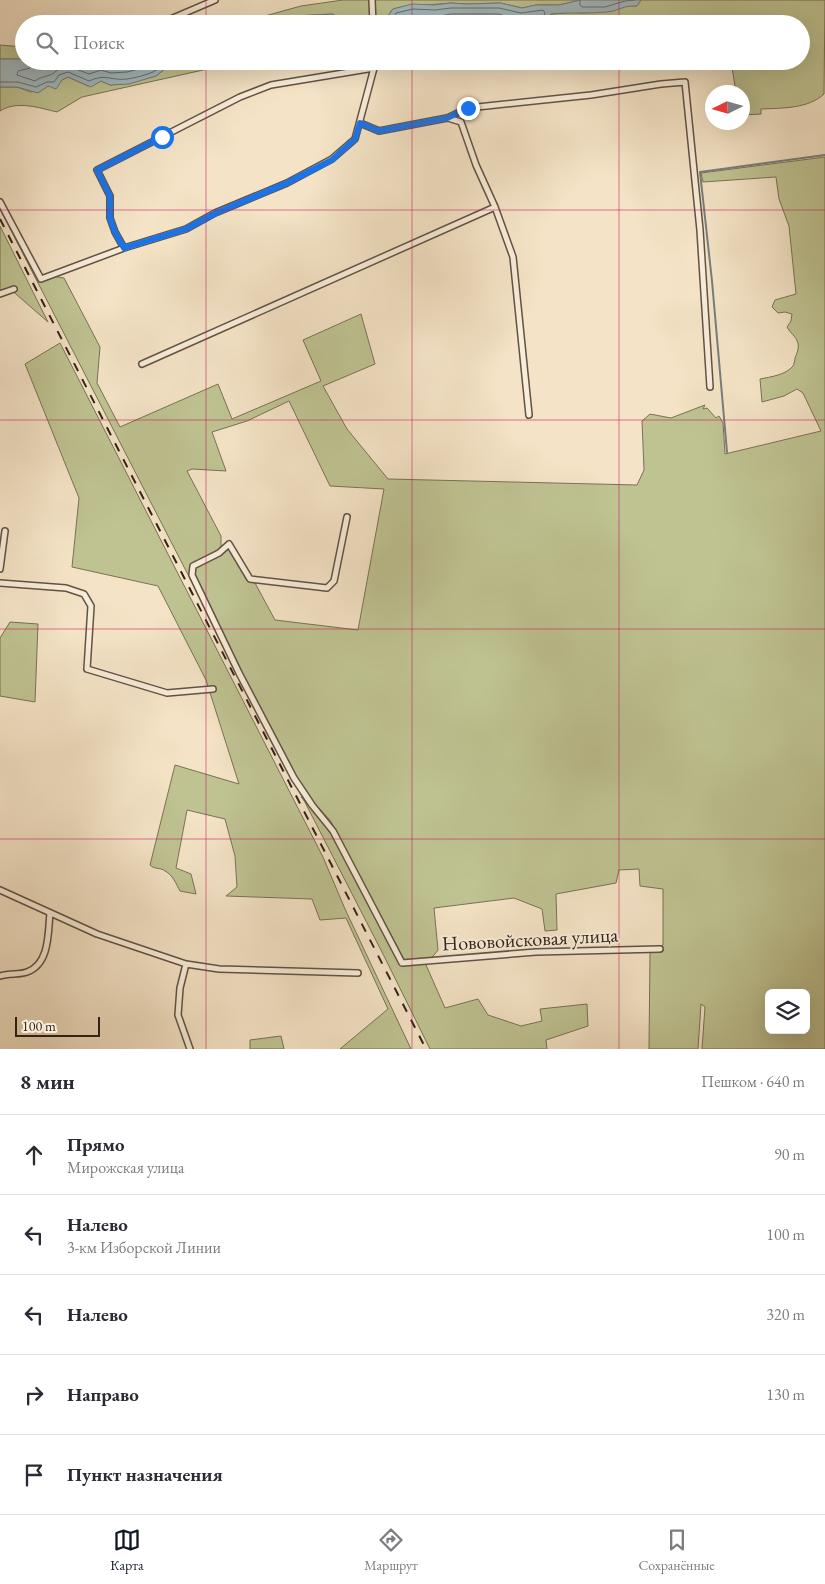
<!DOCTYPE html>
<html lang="ru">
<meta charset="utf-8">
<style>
:root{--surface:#fff;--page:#f2f2f3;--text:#2b2b33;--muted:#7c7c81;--line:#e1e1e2;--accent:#111827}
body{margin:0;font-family:"EB Garamond",serif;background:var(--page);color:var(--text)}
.controls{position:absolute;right:15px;bottom:15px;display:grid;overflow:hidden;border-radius:8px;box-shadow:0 5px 20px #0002}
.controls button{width:45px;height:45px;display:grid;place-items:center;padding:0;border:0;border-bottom:1px solid var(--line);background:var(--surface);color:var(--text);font:25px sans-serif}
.compass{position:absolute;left:705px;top:85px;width:45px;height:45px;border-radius:50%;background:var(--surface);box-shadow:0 5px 20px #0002;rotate:265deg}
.scale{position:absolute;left:15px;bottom:12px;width:85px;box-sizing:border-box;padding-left:5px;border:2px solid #322218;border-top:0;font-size:14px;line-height:18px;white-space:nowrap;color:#322218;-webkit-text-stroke:4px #f8edda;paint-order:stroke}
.stop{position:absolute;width:15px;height:15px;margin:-11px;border:4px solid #1a73e8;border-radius:50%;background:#fff}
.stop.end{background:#1a73e8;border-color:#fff;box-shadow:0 1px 5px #0008}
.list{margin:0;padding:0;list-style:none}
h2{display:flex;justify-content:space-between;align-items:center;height:65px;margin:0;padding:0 20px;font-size:21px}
h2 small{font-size:16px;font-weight:400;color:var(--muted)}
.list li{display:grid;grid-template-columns:32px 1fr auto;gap:15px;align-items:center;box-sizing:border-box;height:80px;padding:0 20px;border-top:1px solid var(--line)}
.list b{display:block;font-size:19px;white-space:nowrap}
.list p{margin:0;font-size:16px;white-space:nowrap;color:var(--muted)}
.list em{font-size:16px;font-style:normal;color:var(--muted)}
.icon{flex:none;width:28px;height:28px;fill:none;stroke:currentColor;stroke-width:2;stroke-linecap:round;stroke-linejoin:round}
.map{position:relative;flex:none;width:825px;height:1049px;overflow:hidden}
.search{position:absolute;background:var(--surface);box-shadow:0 5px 20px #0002;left:15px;right:15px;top:15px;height:55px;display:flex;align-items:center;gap:12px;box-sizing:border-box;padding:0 18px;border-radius:28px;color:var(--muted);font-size:19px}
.sheet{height:465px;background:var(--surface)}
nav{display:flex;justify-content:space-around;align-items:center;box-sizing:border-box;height:70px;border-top:1px solid var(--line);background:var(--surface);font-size:14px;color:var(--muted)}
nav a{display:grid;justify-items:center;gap:2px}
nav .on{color:var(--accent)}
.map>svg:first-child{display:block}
</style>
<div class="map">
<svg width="825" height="1049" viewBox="0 0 825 1049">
<rect width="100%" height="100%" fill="#f4e3c6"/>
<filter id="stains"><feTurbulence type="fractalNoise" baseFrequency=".004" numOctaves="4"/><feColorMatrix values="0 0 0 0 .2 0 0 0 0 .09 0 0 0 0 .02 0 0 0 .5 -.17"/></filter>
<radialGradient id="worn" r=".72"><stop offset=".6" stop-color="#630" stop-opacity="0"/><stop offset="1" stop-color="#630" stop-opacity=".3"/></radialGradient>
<path fill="#bfc392" stroke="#787255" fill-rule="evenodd" d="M 343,0 L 581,0 L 559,5 L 536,5 L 522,8 L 500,3 L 467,4 L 451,3 L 401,7 L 393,9 L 382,24 L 358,24 L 352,18 L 339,17 L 332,14 L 280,17 L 266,22 L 236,24 L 301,6 Z
M 641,0 L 825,0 L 824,94 C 808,109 782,108 761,109 L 761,114 L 743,115 L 742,92 L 736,92 L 731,61 L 801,61 L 801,24 L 542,24 L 551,14 L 573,12 L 581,13 L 612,11 L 626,6 L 637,6 Z
M 0,45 L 24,47 L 24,59 L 0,59 Z
M 218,61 L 256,61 L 230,64 L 82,97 L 57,112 C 40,108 17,100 0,111 L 0,87 L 17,87 L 31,92 L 49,86 L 68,77 L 88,86 L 101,81 L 110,85 L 123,84 L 156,76 L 166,68 L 174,66 L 187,68 Z
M 357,61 L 483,61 L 432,67 L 377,66 L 358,69 Z
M 825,157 L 825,1049 L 702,1049 L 705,1007 L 701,1004 L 698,1049 L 649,1049 L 650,952 L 663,945 L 663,889 L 640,886 L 639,869 L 619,870 L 616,883 L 556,894 L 557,930 L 545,931 L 542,909 L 514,898 L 434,908 L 438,950 L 426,965 L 445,1008 L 478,999 L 488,1015 L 521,1026 L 542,1021 L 540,1009 L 587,1004 L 588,1026 L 546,1040 L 547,1049 L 430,1049 L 384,956 L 0,209 L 0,198 L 40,274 L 64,278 L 100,347 L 97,383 L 120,427 L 218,384 L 232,419 L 321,381 L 303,340 L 361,314 L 375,364 L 323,386 L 347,429 L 388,479 L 637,485 L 644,470 L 642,421 L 650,414 L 671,418 L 705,405 L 703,409 L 707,408 L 716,418 L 719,416 L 723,423 L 725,454 L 821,431 L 803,393 L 797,389 L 784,396 L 762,402 L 760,379 C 770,377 786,375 793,366 C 794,364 795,360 795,358 C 797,353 799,349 798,343 C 796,336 790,333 787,327 L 791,321 L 792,314 L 785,312 L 778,313 L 772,307 L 775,300 L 796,294 L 789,226 L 779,199 L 776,177 L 703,182 L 701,173 ZM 289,401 L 330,486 L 384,489 L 358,630 L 275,620 L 255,583 L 247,581 L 229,549 L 195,566 L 193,563 L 221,548 L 221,536 L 187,471 L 192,469 L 226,471 L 212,432 L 247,421 ZM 308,794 L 314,803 L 330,820 L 404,959 L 400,961 L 332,832 L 301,797 ZM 769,993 L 806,993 L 806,1030 L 769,1030 Z
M 0,226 L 48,322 L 9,288 L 0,290 Z
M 60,343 L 323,857 L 345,909 L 411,1049 L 340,1049 L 388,1009 L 346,918 L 320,920 L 312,899 L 226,896 L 237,887 L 235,856 L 225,819 L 187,810 L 176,868 L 191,874 L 196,894 L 180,891 C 176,884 173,875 165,871 C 160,867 155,870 150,865 L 175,765 L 239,784 L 206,680 L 158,586 L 72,567 L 79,498 L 25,364 Z
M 10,622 L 38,624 L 35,702 L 0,696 L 0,638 Z
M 281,1036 L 284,1049 L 250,1049 L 250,1040 Z"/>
<path fill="#a2bbc1" stroke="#757e7d" d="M 581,0 L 641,0 L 637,6 C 623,5 619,11 607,12 C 588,14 570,12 551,14 L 542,24 L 382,24 L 393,9 L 412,4 L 435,5 L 451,3 L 467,4 L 500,3 L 522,8 L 536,5 L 559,5 Z
M 332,14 L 339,17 L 352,18 L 358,24 L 251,24 L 266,22 L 280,17 Z
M 0,59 L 24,59 L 24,61 L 218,61 L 187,68 L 174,66 L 166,68 L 156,76 L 129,84 L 110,85 L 101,81 L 91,87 L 68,77 L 62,80 L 56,89 L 48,86 L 38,93 L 17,87 L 0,87 Z"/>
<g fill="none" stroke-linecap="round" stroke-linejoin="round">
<path stroke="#6a6e6c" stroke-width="1" d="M 580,0 L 580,5 L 582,7 L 605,7 L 625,1 L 635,0
M 274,24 L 295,20 L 330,19 L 338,22 L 351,24
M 389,24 L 396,13 L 413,9 L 435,10 L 451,8 L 499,8 L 521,13 L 543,10 L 545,13 L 540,24
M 396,24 L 399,19 L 413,16 L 436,17 L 451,14 L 498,14 L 513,18 L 532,18 L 534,19 L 534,24
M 439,24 L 451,22 L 485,21 L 504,24
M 35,61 L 30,68 L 18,71 L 17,75 L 35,81 C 40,77 45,77 50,75 C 57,72 58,67 68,66 L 89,74 L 101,70 L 111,73 L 127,72 L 150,66 L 156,61
M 79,61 L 90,66 L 102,63 L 125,65 L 141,61
M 0,82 L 18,82 L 36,87 L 47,82 L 54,82 L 59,75 L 68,72 L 89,81 C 106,73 110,81 127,79 C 135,78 146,75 153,72 C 162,67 162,64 173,61"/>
<path stroke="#757e7d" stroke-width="2" d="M 727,452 L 712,281 L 700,172 L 825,155"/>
<g stroke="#625244" stroke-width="8">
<path id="street" d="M 372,0 L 373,24
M 143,24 L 166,21 L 215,0
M 448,118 L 461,122 L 476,165 L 495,207 L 513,257 L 529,415
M 360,123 L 379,131 L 447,118 L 468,108 L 591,95 L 661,84 L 685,82 L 700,230 L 710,387
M 0,202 L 41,279 L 124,248 L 186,229 L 215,213 L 287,183 L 332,159 L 355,139 L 374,68 L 374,61
M 124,248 L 115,232 L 110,218 L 110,196 L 97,170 L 240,97 L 271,85 L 374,68
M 0,294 L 14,289
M 142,364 L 495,207
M 347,517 L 334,581 L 327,588 L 250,579 L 229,544 L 219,553 L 193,566 L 192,575 L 239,673 L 294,778 L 312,805 L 333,831 L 402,963 L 536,952 L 660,949
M 0,569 L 5,531
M 0,583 L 66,588 L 84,594 L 91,606 L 87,669 L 167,693 L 213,689
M 0,890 L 97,934 L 186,964 L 219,969 L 358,973
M 186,964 L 180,988 L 178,1015 L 190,1049
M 0,976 C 9,973 19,975 27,972 C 50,964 48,932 50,913"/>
</g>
<use href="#street" stroke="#f8edda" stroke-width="5"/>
<path stroke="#322218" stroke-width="2" stroke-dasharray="9 9" stroke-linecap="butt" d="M 0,219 L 426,1049"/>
</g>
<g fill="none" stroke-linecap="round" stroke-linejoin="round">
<path stroke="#1a73e8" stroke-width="6" d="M 162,137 L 97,170 L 110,196 L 110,218 L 115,232 L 124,248 L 186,229 L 216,213 L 287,183 L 332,160 L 355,139 L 360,123 L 379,131 L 447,118 L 468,108"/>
</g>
<path fill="none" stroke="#c2185b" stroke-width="1" stroke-opacity="0.55" d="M 206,0 L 206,24M 412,0 L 412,24M 619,0 L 619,24M 206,61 L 206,1049M 412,61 L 412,1049M 619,61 L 619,1049M 0,210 L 825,210M 0,420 L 825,420M 0,629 L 825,629M 0,839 L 825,839"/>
<g text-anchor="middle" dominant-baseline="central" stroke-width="4" stroke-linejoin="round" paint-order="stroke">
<g font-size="20" fill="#322218" stroke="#f8edda">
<text transform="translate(530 939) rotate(-3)">Нововойсковая улица</text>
</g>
</g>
<rect width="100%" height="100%" filter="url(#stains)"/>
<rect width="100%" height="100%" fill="url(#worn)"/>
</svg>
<div class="controls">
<button><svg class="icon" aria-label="layers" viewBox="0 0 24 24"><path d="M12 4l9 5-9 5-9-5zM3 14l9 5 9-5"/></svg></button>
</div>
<svg class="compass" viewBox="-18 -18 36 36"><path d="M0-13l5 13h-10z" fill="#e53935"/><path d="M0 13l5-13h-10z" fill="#7c7c81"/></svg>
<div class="scale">100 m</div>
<div class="stop" style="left:162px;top:137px"></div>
<div class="stop end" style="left:468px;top:108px"></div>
<div class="search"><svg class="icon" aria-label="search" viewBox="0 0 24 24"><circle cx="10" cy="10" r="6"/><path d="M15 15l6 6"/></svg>Поиск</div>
</div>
<section class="sheet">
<h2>8 мин<small>Пешком · 640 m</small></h2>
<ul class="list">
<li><svg class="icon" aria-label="ahead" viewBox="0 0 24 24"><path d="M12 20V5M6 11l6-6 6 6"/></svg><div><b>Прямо</b><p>Мирожская улица</p></div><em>90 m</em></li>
<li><svg class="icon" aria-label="left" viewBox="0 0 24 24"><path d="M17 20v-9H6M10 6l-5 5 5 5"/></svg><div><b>Налево</b><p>3-км Изборской Линии</p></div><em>100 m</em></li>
<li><svg class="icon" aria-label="left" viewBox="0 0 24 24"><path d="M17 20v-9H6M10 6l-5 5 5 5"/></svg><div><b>Налево</b></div><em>320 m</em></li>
<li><svg class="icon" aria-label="right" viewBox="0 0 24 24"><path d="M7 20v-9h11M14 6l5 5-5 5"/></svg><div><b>Направо</b></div><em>130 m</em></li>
<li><svg class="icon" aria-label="arrive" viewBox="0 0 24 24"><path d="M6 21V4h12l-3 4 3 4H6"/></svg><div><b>Пункт назначения</b></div></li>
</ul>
</section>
<nav>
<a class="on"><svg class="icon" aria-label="map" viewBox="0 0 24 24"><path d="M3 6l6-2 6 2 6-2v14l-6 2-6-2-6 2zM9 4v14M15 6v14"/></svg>Карта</a>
<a><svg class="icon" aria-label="directions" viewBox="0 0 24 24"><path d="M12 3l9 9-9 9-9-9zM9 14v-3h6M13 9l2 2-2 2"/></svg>Маршрут</a>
<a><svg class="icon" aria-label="saved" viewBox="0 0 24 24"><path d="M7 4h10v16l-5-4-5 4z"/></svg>Сохранённые</a>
</nav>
